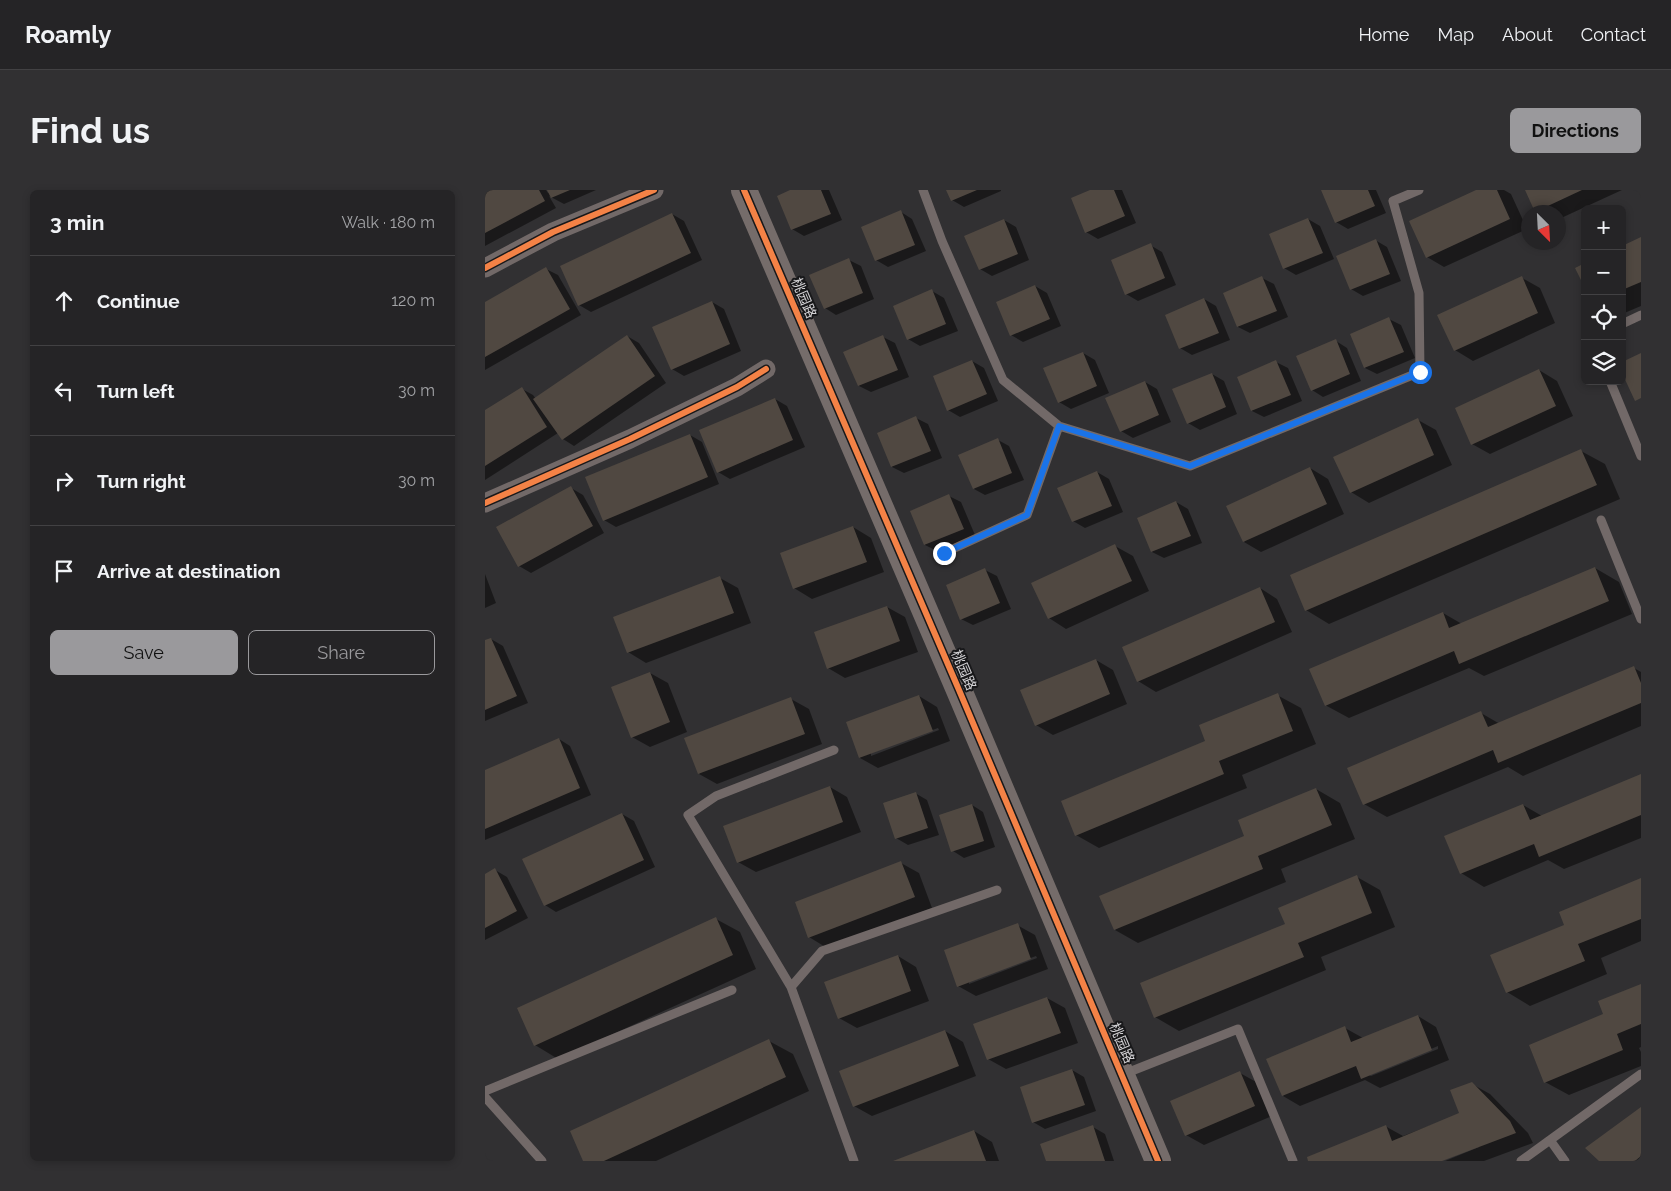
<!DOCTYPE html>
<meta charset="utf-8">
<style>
:root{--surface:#252426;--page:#313032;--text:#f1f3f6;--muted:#a3a4a7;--line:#424143;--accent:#9a999c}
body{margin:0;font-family:Raleway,"Noto Sans SC",sans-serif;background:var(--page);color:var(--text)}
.controls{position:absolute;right:15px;top:15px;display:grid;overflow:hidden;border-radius:8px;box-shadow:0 2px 8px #0003}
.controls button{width:45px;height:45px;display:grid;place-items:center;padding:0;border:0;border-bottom:1px solid var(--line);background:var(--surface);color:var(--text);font:25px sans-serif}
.compass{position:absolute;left:1036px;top:15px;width:45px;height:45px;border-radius:50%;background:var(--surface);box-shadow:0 2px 8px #0003;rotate:156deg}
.stop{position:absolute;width:15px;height:15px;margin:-11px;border:4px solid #1a73e8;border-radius:50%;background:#fff}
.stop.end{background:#1a73e8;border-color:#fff;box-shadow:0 1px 5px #0008}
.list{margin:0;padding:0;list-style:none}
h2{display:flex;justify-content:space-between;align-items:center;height:65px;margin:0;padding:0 20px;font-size:21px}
h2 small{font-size:16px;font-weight:400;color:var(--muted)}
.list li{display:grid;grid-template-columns:32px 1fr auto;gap:15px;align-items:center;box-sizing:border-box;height:90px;padding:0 20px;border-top:1px solid var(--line)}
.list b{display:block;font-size:19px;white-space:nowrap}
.list em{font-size:16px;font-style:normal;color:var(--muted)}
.actions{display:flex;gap:10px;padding:15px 20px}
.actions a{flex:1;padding:11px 0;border:1px solid var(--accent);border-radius:8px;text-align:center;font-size:18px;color:var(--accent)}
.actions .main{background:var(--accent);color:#111}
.icon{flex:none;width:28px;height:28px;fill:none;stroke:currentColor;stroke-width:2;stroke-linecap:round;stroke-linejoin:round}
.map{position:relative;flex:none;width:1156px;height:971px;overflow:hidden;border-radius:8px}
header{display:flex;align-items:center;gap:30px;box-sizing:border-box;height:70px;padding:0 25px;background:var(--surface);border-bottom:1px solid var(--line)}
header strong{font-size:24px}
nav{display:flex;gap:28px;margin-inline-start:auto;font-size:18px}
.intro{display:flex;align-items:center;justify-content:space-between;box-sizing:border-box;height:120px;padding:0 30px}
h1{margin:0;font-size:35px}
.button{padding:12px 22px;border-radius:8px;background:var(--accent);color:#111;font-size:18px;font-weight:700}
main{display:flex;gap:30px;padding:0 30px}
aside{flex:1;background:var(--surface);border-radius:8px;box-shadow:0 2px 8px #0003}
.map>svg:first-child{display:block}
</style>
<header>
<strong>Roamly</strong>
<nav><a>Home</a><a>Map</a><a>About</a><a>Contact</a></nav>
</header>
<div class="intro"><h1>Find us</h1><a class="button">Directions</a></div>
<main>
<aside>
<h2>3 min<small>Walk · 180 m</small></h2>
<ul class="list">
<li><svg class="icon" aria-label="ahead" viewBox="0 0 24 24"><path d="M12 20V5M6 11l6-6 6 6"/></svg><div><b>Continue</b></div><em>120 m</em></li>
<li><svg class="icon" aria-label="left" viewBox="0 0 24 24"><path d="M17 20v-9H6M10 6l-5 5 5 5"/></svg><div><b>Turn left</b></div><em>30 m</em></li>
<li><svg class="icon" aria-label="right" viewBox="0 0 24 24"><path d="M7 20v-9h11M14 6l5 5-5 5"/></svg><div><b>Turn right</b></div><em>30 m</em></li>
<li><svg class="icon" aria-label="arrive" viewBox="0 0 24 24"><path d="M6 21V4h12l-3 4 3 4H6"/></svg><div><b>Arrive at destination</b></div></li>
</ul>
<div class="actions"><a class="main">Save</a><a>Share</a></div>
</aside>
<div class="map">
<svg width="1156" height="971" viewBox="0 0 1156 971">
<rect width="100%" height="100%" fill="#313032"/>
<path fill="#0007" fill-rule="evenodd" d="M 0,0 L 61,0 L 63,3 L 65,2 L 64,0 L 111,0 L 79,14 L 64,6 L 71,18 L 0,56 Z
M 308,0 L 344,0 L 357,30 L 319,46 L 307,39 Z
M 462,0 L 516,0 L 516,1 L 479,17 L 467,10 Z
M 609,0 L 637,0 L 651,33 L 613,49 L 601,42 Z
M 837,0 L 891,0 L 901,23 L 863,39 L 851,32 Z
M 994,0 L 1019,0 L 1026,4 L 1042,39 L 959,77 L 942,67 Z
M 1042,0 L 1137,0 L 1074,29 L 1074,22 L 1055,22 L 1051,21 Z
M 416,22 L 427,29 L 441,61 L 403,77 L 391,70 Z
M 187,24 L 199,31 L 217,70 L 106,122 L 94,115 Z
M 823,29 L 835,36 L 849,69 L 811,85 L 799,78 Z
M 519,30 L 531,37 L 544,70 L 507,86 L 495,79 Z
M 1156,49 L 1156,116 L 1137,124 L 1137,57 Z
M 890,50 L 902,57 L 916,91 L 878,106 L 866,99 L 852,67 Z
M 665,55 L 677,62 L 691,95 L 653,111 L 641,104 Z
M 364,70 L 376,76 L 389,109 L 351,125 L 340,118 Z
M 61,79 L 73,85 L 96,125 L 0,180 L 0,114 Z
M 777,88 L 789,94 L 803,127 L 765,143 L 753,137 L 739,103 Z
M 1037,88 L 1055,98 L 1070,133 L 988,171 L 970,160 Z
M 550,96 L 562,103 L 576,136 L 538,152 L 526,145 Z
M 447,101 L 459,108 L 473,141 L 435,156 L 423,149 Z
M 719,109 L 731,116 L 745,150 L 707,165 L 695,158 Z
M 227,112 L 239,119 L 256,161 L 199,186 L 187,179 Z
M 904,129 L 916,135 L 930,168 L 892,184 L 880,178 Z
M 142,146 L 154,153 L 181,193 L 89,256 L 78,249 L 73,243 L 0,290 L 0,222 L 37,199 L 48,205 L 51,209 Z
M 398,147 L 410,153 L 424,187 L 386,202 L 374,196 Z
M 851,151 L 862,158 L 876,191 L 838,207 L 827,200 Z
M 598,163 L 610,170 L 624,203 L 586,219 L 574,212 Z
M 487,171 L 499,178 L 513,211 L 475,227 L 463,220 Z
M 791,172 L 803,178 L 817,211 L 779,227 L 767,221 L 754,188 Z
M 1054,180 L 1072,191 L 1088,226 L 1005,264 L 987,254 Z
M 727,184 L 739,191 L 752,224 L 715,240 L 703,233 Z
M 660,192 L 672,199 L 686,232 L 648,248 L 636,241 Z
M 290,209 L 302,216 L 320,257 L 245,289 L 233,282 Z
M 431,228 L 443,234 L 457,268 L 419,283 L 407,277 L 393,244 Z
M 933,230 L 951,240 L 967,275 L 884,313 L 866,302 Z
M 205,245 L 217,252 L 234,294 L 131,337 L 119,330 Z
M 513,250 L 524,256 L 539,290 L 500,305 L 489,299 Z
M 1096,261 L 1120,274 L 1135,309 L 844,434 L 821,420 Z
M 825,278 L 843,289 L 859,324 L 776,362 L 759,352 Z
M 612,282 L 624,289 L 638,322 L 600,338 L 588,331 Z
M 86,298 L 98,305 L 119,343 L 46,383 L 34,376 Z
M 464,306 L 476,312 L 490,345 L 452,361 L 440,355 L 426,321 Z
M 691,312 L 703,319 L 717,353 L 679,368 L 667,362 Z
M 368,337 L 386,348 L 399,382 L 327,409 L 309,398 Z
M 630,356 L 648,366 L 664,401 L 581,439 L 564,428 Z
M 1110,378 L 1134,392 L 1147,424 L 999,486 L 984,478 L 864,528 L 840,515 L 958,423 L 977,434 Z
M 500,380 L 512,386 L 526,419 L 488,435 L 476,429 Z
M 0,384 L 11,413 L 0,418 Z
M 235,388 L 253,398 L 266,433 L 161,473 L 143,462 Z
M 775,398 L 792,409 L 807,442 L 671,502 L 653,491 Z
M 402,417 L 420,427 L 433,462 L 360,488 L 343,478 Z
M 6,449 L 18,456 L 43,513 L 0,531 L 0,452 Z
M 611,470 L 628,480 L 642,514 L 568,545 L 551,535 Z
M 1149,478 L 1156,482 L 1156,536 L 1038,586 L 1023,577 L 902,627 L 879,614 L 996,523 L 1015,534 Z
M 165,483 L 183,493 L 202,542 L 165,557 L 147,547 Z
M 792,505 L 816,518 L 831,554 L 757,585 L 762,598 L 614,658 L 591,645 Z
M 434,506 L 452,517 L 465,551 L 393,578 L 375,568 L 362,533 ZM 453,538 L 454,540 L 386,566 L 386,563 Z
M 306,509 L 324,519 L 337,554 L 232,594 L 214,584 Z
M 74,549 L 85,556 L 106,605 L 0,650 L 0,581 Z
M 1156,586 L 1156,648 L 1079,679 L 1063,670 L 999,697 L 976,683 L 1038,615 L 1057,626 Z
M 345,597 L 362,607 L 376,642 L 271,682 L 253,672 Z
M 831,599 L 855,613 L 870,649 L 796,679 L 801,692 L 653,753 L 630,740 Z
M 430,603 L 442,610 L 454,645 L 423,655 L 411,648 Z
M 487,615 L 498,622 L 510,657 L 479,668 L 468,661 Z
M 137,624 L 149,631 L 170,677 L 71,722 L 60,715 Z
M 416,673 L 434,683 L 447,718 L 342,758 L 324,747 Z
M 10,680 L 22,687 L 43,728 L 0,750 L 0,685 Z
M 872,687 L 895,700 L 910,737 L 836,767 L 841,780 L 694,841 L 670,827 Z
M 1156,689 L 1156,751 L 1116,768 L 1122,784 L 1045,816 L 1022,802 L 1081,735 Z
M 231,729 L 255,742 L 271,779 L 73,869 L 50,855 Z
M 532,735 L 550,745 L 563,779 L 491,806 L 473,796 ZM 551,766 L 552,768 L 484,794 L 484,791 Z
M 413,766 L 431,777 L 444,811 L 372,838 L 354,828 Z
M 1156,795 L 1156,857 L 1154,858 L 1156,862 L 1156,876 L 1084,905 L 1060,892 L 1120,825 Z
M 562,808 L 580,818 L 593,853 L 521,879 L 503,869 Z
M 933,826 L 951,837 L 964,870 L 895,898 L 880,890 L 815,916 L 798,906 L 860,838 L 878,848 ZM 953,856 L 953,859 L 886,886 L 884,885 Z
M 460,841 L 478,852 L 491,886 L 387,926 L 369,916 Z
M 284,851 L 308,864 L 324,901 L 171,971 L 100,971 Z
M 587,880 L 599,887 L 611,921 L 560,939 L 548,932 Z
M 755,883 L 773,893 L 787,926 L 719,955 L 701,945 Z
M 987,894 L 1005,904 L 1043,943 L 1048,953 L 999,971 L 960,971 L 994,957 L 993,955 L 954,971 L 825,971 L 900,936 L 918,946 L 975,924 Z
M 1156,918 L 1156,971 L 1116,971 Z
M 608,937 L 620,944 L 629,971 L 563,971 Z
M 489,941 L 507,952 L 514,971 L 411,971 Z"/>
<path fill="#504841" d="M 0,0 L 54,0 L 60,11 L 0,43 Z
M 62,0 L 85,0 L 66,8 Z
M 305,0 L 336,0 L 346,24 L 306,40 L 292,6 Z
M 461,0 L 492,0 L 466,11 Z
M 605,0 L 629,0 L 640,26 L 600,43 L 586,8 Z
M 836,0 L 883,0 L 890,16 L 850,33 Z
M 991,0 L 1012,0 L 1025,29 L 941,68 L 924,31 Z
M 1040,0 L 1097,0 L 1050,22 Z
M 416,20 L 430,55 L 390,71 L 376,37 Z
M 187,23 L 206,63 L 93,116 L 75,76 Z
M 823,28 L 838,63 L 798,79 L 784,44 Z
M 519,29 L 533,64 L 494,80 L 479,46 Z
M 1156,47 L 1156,92 L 1137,100 L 1137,56 Z
M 891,49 L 905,84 L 865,100 L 851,66 Z
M 666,53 L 680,88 L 640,105 L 626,70 Z
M 364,68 L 378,103 L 339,119 L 324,85 Z
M 1100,73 L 1100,98 L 1090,78 Z
M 61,77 L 85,119 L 0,167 L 0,112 Z
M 777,86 L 792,121 L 752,137 L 738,103 Z
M 1037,86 L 1053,123 L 969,161 L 952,125 Z
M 550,95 L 565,129 L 525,146 L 511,112 Z
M 447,99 L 461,134 L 422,150 L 408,116 Z
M 719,108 L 734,143 L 694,159 L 680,125 Z
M 227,111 L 245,154 L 186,180 L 167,137 Z
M 904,127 L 919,162 L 879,178 L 865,144 Z
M 142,145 L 170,186 L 77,250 L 48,209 Z
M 398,145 L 413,180 L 373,196 L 358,162 Z
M 851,149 L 865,184 L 826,201 L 811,166 Z
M 598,162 L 612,196 L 573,213 L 558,178 Z
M 1156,163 L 1156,208 L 1150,211 L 1137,183 L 1137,172 Z
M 487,170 L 502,204 L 462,221 L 448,186 Z
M 791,170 L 806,205 L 766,221 L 752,187 Z
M 1054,179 L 1071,216 L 986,255 L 970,218 Z
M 727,183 L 741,217 L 702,234 L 687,199 Z
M 660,191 L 674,225 L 635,242 L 620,208 Z
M 37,197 L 62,237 L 0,276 L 0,220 Z
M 290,208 L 308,250 L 232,283 L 214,240 Z
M 431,226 L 446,261 L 406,277 L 392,243 Z
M 933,228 L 949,265 L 865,303 L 848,267 Z
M 205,244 L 223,287 L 118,331 L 100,287 Z
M 513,248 L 527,283 L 488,299 L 473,265 Z
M 1096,259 L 1112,295 L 820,421 L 805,385 Z
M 825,277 L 842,314 L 758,352 L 741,316 Z
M 612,281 L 627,316 L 587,332 L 572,298 Z
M 86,296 L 108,336 L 33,377 L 11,337 Z
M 464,304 L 479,339 L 439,355 L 425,321 Z
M 691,311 L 706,346 L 666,362 L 652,328 Z
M 368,336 L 382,372 L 308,399 L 295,363 Z
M 630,354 L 647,391 L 563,429 L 546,393 Z
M 1110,377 L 1124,411 L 974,474 L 969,461 L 840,516 L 824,479 L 958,422 L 964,438 Z
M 500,378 L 515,413 L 475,430 L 461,395 Z
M 235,386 L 249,423 L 142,463 L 128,427 Z
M 775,397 L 790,432 L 652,492 L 637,457 Z
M 402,416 L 415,451 L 342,479 L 329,442 Z
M 6,448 L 32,506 L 0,520 L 0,450 Z
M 611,469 L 625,504 L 550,536 L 535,500 Z
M 1149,476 L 1156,493 L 1156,513 L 1013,573 L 1008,560 L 878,615 L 862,578 L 996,521 L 1003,537 Z
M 165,482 L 185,532 L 146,548 L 126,497 Z
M 793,503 L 808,541 L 734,571 L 739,584 L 590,646 L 576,611 L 720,551 L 714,535 Z
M 434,505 L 448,541 L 374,568 L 361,532 Z
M 306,507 L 320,544 L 213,584 L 199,548 Z
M 74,548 L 95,598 L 0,639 L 0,580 Z
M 1156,584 L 1156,625 L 1054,667 L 1049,654 L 975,684 L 959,646 L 1038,614 L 1045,630 Z
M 345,596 L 358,632 L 252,673 L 238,636 Z
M 831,598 L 847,635 L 773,666 L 778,679 L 629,740 L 614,706 L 759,646 L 753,630 Z
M 431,602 L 443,638 L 410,649 L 398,613 Z
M 487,614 L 499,651 L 466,662 L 454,625 Z
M 137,623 L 159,670 L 59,716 L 37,669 Z
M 416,671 L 430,707 L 323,748 L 310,712 Z
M 10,678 L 32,721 L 0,738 L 0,684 Z
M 872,685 L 887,723 L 813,753 L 819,767 L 669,828 L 655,793 L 800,734 L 793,718 Z
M 1156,688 L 1156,729 L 1093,754 L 1100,771 L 1021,803 L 1005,765 L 1079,735 L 1074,722 Z
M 231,727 L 248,765 L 49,856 L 32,818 Z
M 533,733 L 546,769 L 472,797 L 459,760 Z
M 413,765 L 426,801 L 353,829 L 339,792 Z
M 1156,794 L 1156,834 L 1132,844 L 1138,860 L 1059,893 L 1044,855 L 1118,824 L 1113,811 Z
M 562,807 L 576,843 L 502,870 L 488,834 Z
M 933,825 L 947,860 L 876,889 L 871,876 L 797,906 L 781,869 L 860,836 L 866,852 Z
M 460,840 L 474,876 L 368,917 L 354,881 Z
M 284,849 L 301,887 L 119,971 L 98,971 L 85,941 Z
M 587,879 L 600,915 L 547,933 L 535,897 Z
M 755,881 L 770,916 L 700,946 L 685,911 Z
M 987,892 L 1025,931 L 1031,943 L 957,971 L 823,971 L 822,967 L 901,935 L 907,951 L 974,923 L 965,900 Z
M 1156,917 L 1156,966 L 1150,971 L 1114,971 L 1100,958 Z
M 608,935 L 620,971 L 561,971 L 555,954 Z
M 489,940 L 501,971 L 408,971 Z"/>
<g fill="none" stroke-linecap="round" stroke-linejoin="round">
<path stroke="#726968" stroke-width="9" d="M 438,0 L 457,51 L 518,190 L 574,236 L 705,276 L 935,182 L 934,103 L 908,11 L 934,0
M 1137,134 L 1156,125
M 1125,191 L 1156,266
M 1116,330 L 1156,429
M 459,363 L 542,325 L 574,236
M 306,797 L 203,625 L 231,606 L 349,560
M 639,884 L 753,839 L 808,971
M 0,901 L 247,800
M 0,907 L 57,971
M 1065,950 L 1156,884
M 369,971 L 306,797 L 337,761 L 512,700
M 1036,971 L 1065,950 L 1080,971"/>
<path stroke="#726968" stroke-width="19" d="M 0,78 L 68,42 L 169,0
M 0,313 L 145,249 L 252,197 L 281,179"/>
<path stroke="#756c6a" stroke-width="26" d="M 259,0 L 474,500 L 673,971"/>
<g stroke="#18181a" stroke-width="9">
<path id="cycleway" d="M 259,0 L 474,500 L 673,971
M 0,78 L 68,42 L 169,0
M 0,313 L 145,249 L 252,197 L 281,179"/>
</g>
<use href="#cycleway" stroke="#f48246" stroke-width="6"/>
</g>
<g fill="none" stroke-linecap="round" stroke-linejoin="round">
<path stroke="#1a73e8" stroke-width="6" d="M 459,363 L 542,325 L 574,236 L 705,276 L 935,182"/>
</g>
<g text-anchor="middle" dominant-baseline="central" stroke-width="4" stroke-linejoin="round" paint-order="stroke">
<g font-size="14" fill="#d3d2d5" stroke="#18181a">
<text transform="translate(319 108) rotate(67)">桃园路</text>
<text transform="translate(479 480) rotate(67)">桃园路</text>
<text transform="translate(637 853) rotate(67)">桃园路</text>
</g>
</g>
</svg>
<div class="controls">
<button>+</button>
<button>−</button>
<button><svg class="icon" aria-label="locate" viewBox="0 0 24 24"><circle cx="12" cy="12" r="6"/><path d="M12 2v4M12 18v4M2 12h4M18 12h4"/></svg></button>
<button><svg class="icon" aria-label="layers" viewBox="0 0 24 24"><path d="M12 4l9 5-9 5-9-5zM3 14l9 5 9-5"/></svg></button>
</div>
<svg class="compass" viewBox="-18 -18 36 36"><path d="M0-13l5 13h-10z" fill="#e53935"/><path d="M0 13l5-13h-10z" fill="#a3a4a7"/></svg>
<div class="stop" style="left:935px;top:182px"></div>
<div class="stop end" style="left:459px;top:363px"></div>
</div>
</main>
